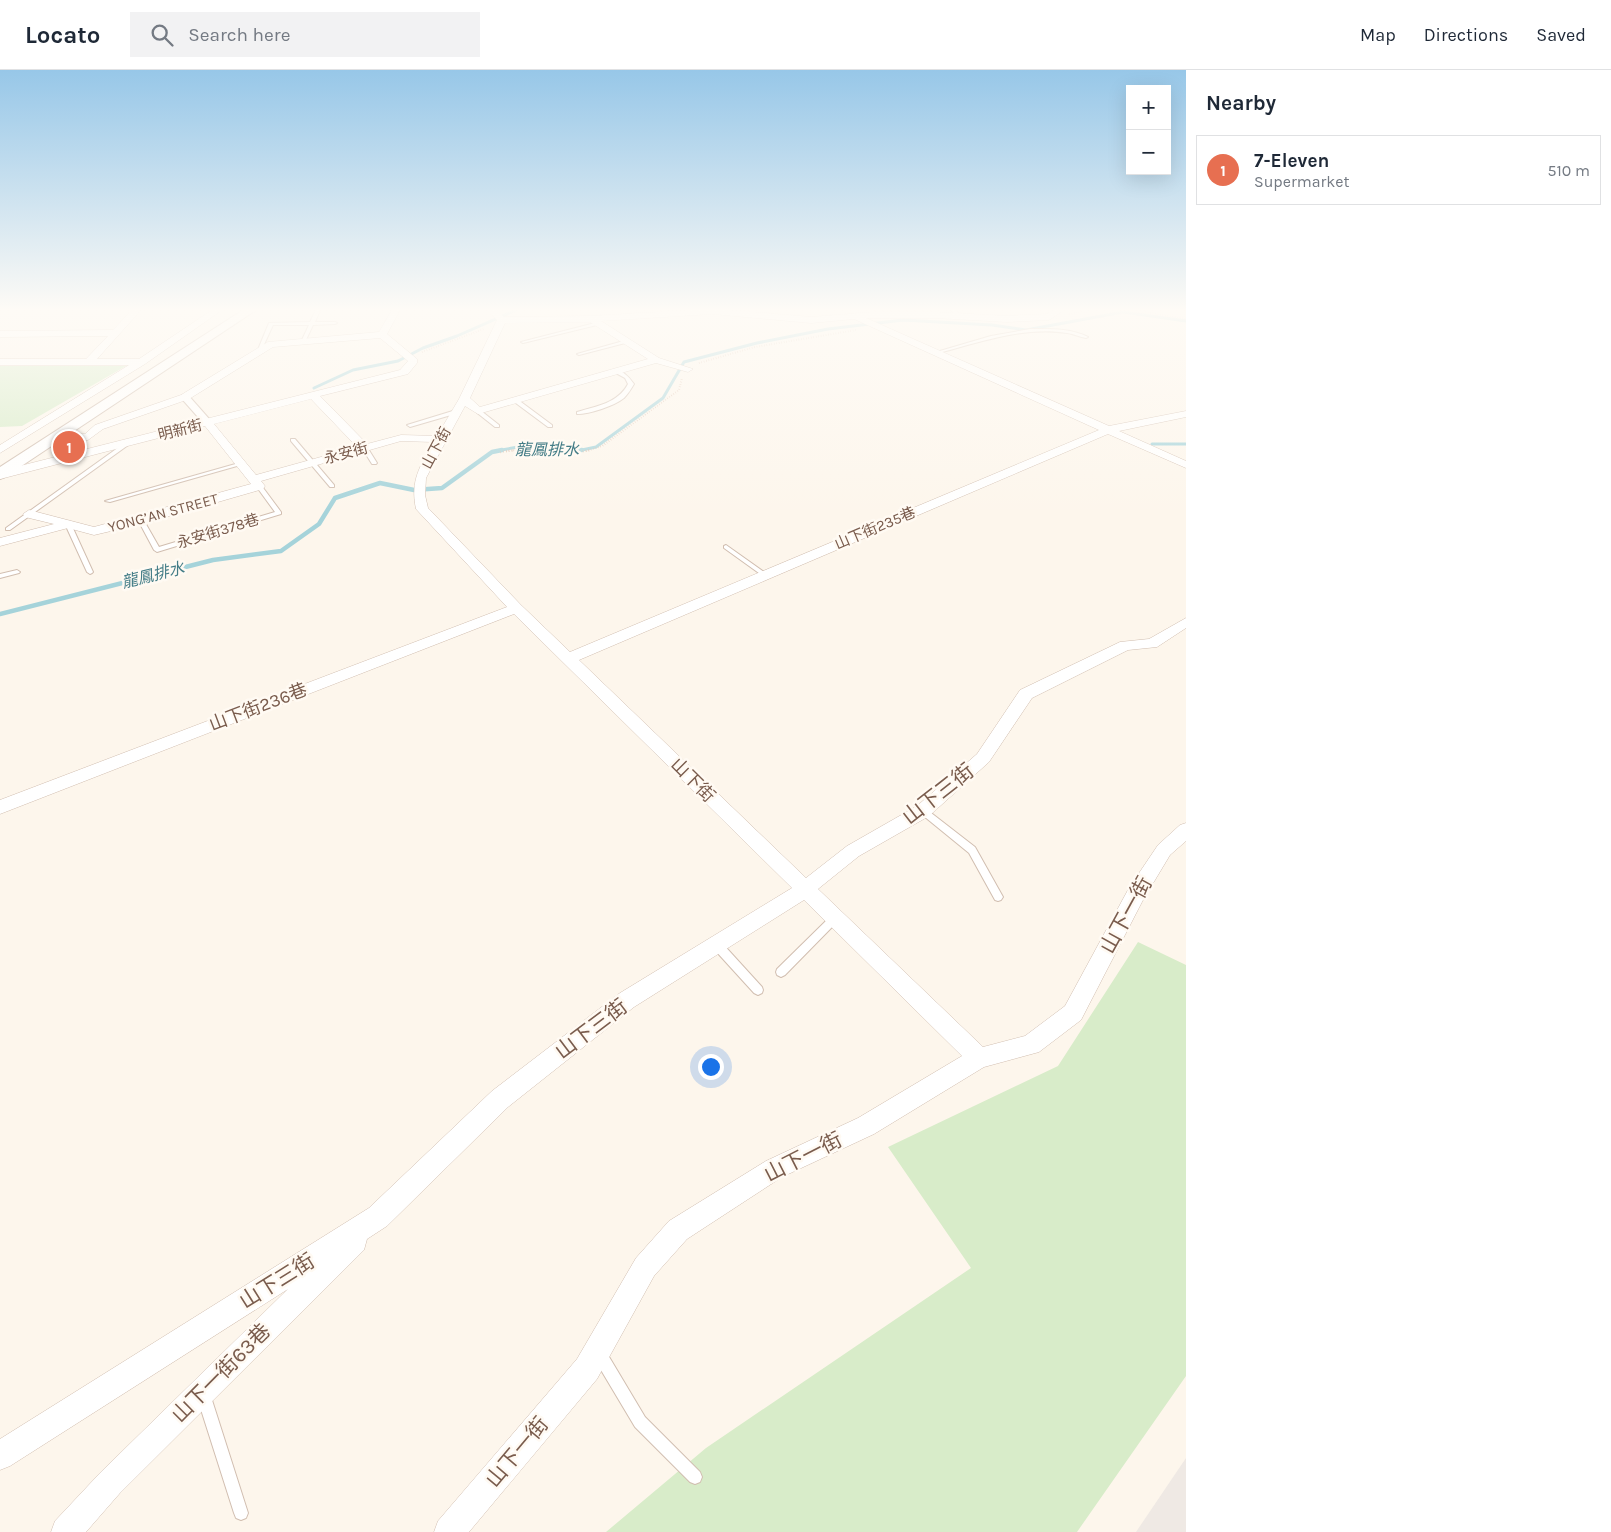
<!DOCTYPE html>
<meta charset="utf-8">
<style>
:root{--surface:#fff;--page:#f2f2f3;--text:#1f2937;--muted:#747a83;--line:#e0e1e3;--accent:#e76f51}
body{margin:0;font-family:Karla,"Noto Sans TC",sans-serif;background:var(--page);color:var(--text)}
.controls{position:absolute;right:15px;top:15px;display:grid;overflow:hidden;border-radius:0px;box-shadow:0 5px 20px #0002}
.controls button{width:45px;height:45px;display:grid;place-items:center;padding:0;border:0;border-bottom:1px solid var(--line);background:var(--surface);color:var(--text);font:25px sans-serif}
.you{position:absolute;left:710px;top:996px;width:18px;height:18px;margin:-12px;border:4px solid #fff;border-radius:50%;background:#1a73e8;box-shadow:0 0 0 8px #1a73e833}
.badge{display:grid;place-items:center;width:32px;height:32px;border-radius:50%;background:var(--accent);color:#fff;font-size:16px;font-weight:700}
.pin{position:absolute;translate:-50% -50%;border:2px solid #fff;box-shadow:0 1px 5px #0006}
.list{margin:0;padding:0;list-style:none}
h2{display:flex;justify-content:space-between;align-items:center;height:65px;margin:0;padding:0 20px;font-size:21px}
h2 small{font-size:16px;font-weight:400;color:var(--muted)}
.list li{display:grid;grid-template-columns:32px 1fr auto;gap:15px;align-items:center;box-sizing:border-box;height:70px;margin:0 10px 10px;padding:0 10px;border:1px solid var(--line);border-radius:0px}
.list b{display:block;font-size:19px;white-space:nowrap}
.list p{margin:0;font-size:16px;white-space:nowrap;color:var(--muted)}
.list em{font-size:16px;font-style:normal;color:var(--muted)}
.icon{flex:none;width:28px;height:28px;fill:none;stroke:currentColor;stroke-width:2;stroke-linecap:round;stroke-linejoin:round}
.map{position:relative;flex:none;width:1186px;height:1462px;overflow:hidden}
header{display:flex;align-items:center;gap:30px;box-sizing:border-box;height:70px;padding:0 25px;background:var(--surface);border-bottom:1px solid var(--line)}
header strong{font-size:24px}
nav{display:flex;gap:28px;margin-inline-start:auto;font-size:18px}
.search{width:350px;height:45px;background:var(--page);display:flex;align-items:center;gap:12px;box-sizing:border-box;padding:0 18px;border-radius:0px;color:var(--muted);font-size:19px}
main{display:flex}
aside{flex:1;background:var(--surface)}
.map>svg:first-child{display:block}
</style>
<header>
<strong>Locato</strong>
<div class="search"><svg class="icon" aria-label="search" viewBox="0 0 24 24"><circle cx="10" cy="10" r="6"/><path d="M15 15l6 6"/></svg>Search here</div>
<nav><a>Map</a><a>Directions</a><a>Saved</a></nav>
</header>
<main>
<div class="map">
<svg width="1186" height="1462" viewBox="0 0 1186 1462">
<rect width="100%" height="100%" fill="#fdf6ec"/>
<path fill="#efe9e4" d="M 1186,1388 L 1186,1462 L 1136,1462 Z"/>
<path fill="#d8ecc9" d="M 0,296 L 126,296 L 22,356 L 0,357 Z
M 1138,872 L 1186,895 L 1186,1306 L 1077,1462 L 606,1462 L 706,1378 L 971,1198 L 888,1077 L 1058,996 Z"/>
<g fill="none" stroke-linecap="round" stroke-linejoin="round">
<path stroke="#a5d3da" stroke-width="3" d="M 314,318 L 353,300 L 398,291 L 423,278 L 457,266 L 516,240
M 1152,374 L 1186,374
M 496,381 L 529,375 L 577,381 L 596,377 L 663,328 L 684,292 L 757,273 L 828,259 L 903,250 L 992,255 L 1026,260 L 1123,242 L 1186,251"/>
<path stroke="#a5d3da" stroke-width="4.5" d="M 569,380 L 582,380
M 0,544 L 213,490 L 281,481 L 319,454 L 335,428 L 380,413 L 414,420 L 442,418 L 492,382 L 502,380"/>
<g stroke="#d1beb0" stroke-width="2">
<path id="service" d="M 316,240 L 320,240 L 315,252 L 335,252 L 337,253 L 335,254 L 313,255 L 305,272 L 303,273 L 301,272 L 309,255 L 273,255 L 261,281 L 257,282 L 269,253 L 310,252 Z
M 951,240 L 955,240 L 961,246 L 957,247 Z
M 599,252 L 601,252 L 601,254 L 523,273 L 521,272 Z
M 1030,259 C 1050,259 1071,258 1088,267 L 1086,268 C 1080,267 1074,264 1067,263 C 1023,256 977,273 935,284 L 933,283 L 991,266 Z
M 627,270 L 629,270 L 629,272 L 579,285 L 577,284 Z
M 614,300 C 623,300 629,307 634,314 C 631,319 628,324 624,328 C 614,336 590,344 577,344 L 577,342 C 597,336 618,333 628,314 L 625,308 L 614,302 Z
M 513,329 L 517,329 L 552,355 L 552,357 L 548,357 L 513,331 Z
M 456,340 L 458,341 L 458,343 L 410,357 L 407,355 Z
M 476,340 L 480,340 L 499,355 L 499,357 L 495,357 L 476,342 Z
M 291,369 L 295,369 L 334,415 L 334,417 L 330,417 L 291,371 Z
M 126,372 L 131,373 L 10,460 L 6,460 L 6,458 Z
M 363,377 L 367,377 L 377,393 L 376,394 L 372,394 L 362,378 Z
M 239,393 L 244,394 L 110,432 L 105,431 Z
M 259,414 L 261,415 L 281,442 L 281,444 L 157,482 L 154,480 L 138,450 L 143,449 L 159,477 L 275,442 L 256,416 Z
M 68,452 L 71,454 L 93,502 L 92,503 L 90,504 L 87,502 L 65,454 Z
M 726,475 L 767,504 L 767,506 L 763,506 L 724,478 L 724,476 Z
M 17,500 L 20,502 L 19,503 L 0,508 L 0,504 Z
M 923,738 L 926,739 L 975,777 L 1003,827 L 1001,830 L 998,831 L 995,830 L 969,783 L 920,743 L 919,741 L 920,739 Z
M 835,844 L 838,845 L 840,848 L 838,851 L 785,905 L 781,907 L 777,905 L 776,902 L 777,899 L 832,845 Z
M 717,871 L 721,872 L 762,917 L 763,920 L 762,923 L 758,925 L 754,923 L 713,878 L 712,875 L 713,872 Z
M 600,1278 L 605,1280 L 645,1347 L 700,1402 L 702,1407 L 700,1412 L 695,1414 L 690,1412 L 635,1357 L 595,1290 L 593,1285 L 595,1280 Z
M 204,1320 L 209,1322 L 211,1327 L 248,1443 L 246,1448 L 241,1450 L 236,1448 L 234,1443 L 197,1327 L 199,1322 Z"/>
</g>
<g stroke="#d1beb0" stroke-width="2">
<path id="pedestrian" d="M 182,325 L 188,325 L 211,351 L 211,355 L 205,355 L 182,329 Z"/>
</g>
<g stroke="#d1beb0" stroke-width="1">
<path id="minor" d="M 132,240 L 141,240 L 97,289 L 139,289 L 212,240 L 222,240 L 145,294 L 0,383 L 0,375 L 129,295 L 0,295 L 0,289 L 86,289 L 108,266 L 0,267 L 0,261 L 113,260 Z
M 392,240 L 400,240 L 387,264 L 417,289 L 417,293 L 408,304 L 320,326 L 367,374 L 401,365 L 437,366 L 459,329 L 497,250 L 487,240 L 496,240 L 504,247 L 592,246 L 691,240 L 729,240 L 811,247 L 874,242 L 936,242 L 1007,246 L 1047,244 L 1054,240 L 1064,240 L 1049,250 L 1007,252 L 936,248 L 866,248 L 1109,356 L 1186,341 L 1186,347 L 1119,361 L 1186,391 L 1186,398 L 1108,364 L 579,590 L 806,808 L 847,776 L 917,736 L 977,684 L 1020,620 L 1120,572 L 1149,569 L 1186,548 L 1186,558 L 1157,577 L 1128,580 L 1032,628 L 989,692 L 929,746 L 859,786 L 818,819 L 983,977 L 1025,966 L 1065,936 L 1129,818 L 1158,775 L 1180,755 L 1186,753 L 1186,771 L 1170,785 L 1143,830 L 1081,950 L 1039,982 L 984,997 L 874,1064 L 782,1107 L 687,1169 L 654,1206 L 597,1309 L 469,1462 L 434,1462 L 438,1451 L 577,1289 L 636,1188 L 669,1151 L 766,1091 L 858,1048 L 962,986 L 804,830 L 634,937 L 508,1037 L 387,1156 L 367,1169 L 364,1180 L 120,1423 L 86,1462 L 51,1462 L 55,1451 L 100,1403 L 288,1219 L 10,1396 L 0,1400 L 0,1369 L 369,1138 L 492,1021 L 620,923 L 792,818 L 514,544 L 0,744 L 0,730 L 507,537 L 416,439 C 410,410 420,397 433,372 L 401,371 L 261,411 L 265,416 L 263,419 L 145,453 L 94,465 L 68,458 L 0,476 L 0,468 L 54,454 L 25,447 L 23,444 L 29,440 L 94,457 L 251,414 L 205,356 L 0,409 L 0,401 L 400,300 L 408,291 L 380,268 L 273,277 L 189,329 L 103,359 L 88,370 L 54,371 L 48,368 L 54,365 L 85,364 L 95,355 L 181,325 L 268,272 L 379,262 ZM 713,244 L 811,253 L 854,249 L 1099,360 L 570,582 L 521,535 L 428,438 L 425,425 L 426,408 L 465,336 L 478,344 L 656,293 L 688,302 L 693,299 L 659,288 L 601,251 ZM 590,252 L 648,289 L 480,337 L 470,328 L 505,253 ZM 311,329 L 357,377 L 256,405 L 214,354 Z"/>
</g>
<g stroke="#d1beb0" stroke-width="2">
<path id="tertiary" d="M 243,240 L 256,240 L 5,407 L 0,409 L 0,397 Z"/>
</g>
<path stroke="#d9b8a5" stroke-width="2" stroke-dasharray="0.5 2" stroke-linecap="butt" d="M 1133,240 L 1186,249
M 1069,244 L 1095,240
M 422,282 L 484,259
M 699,293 L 755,277 L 856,260
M 506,381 L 528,379 L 551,381
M 586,381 L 602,376 L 679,320 L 682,308"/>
<path stroke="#d9b8a5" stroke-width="2.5" stroke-dasharray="0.5 2.5" stroke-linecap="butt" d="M 541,380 L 573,383 L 591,380
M 500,382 L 515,380"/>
<use href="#service" fill="#fff" fill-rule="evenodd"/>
<use href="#pedestrian" fill="#fff" fill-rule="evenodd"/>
<use href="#minor" fill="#fff" fill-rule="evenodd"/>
<use href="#tertiary" fill="#fff" fill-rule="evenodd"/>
</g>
<linearGradient id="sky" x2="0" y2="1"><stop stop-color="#97c7e8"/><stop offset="0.54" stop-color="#fefbf6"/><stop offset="1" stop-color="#fefbf6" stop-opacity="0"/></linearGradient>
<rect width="1186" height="444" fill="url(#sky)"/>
<g text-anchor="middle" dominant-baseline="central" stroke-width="5" stroke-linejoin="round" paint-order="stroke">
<g font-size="15" fill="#7a5c4d" stroke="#fffaf3">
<text transform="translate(180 360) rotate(-14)">明新街</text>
<text transform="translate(436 378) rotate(-62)">山下街</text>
<text transform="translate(346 383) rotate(-15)">永安街</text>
<text transform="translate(163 443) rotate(-15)">YONG’AN STREET</text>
<text transform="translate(875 458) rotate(-23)">山下街235巷</text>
<text transform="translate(218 461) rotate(-17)">永安街378巷</text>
</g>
<g font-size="16" font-style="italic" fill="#437c86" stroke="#fffaf3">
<text x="547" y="379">龍鳳排水</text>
<text transform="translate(153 505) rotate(-14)">龍鳳排水</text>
</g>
<g font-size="18" fill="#7a5c4d" stroke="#fffaf3">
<text transform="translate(258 637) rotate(-21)">山下街236巷</text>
<text transform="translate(693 710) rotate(45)">山下街</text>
</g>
<g font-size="21" fill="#7a5c4d" stroke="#fffaf3">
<text transform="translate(938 724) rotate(-38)">山下三街</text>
<text transform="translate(1126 845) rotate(-61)">山下一街</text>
<text transform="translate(591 959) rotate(-37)">山下三街</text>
<text transform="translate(803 1087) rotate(-27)">山下一街</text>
<text transform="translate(277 1211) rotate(-32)">山下三街</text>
<text transform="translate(221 1303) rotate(-45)">山下一街63巷</text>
<text transform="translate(517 1382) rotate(-50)">山下一街</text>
</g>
</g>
</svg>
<div class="controls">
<button>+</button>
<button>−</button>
</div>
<div class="you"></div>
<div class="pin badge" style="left:69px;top:377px">1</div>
</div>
<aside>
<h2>Nearby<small></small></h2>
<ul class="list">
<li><span class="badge">1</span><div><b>7-Eleven</b><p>Supermarket</p></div><em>510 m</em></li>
</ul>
</aside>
</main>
